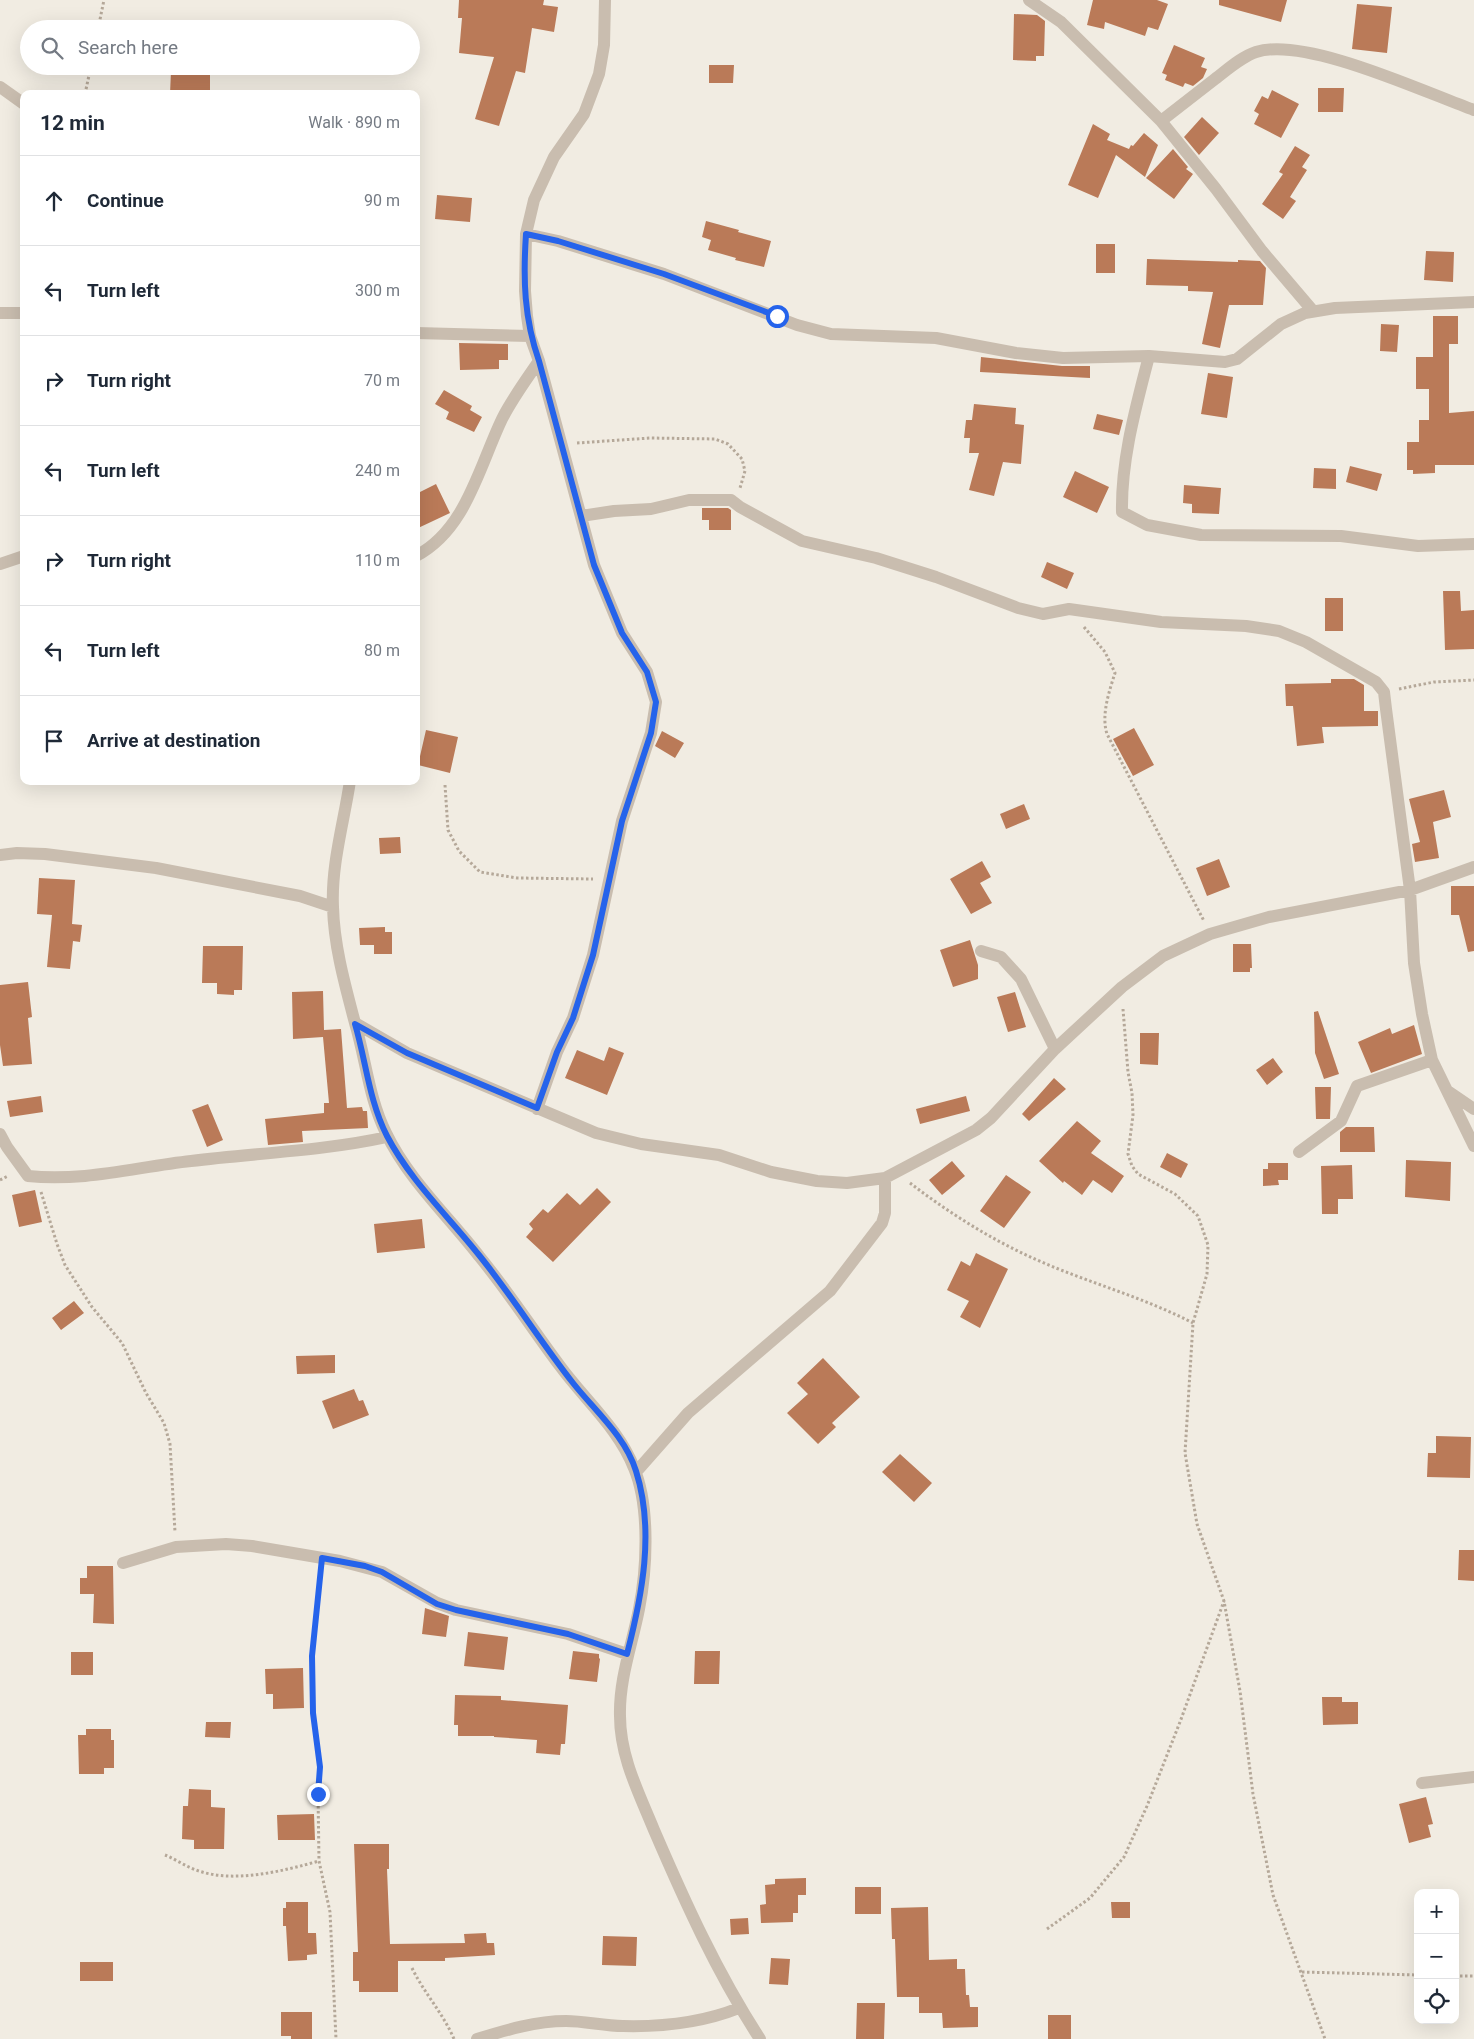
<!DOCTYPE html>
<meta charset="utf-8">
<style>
:root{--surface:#fff;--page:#f2f2f3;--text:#1f2937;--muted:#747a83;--line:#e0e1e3}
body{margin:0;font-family:Roboto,sans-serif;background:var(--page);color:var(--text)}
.controls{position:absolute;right:15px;bottom:15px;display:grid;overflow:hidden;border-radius:10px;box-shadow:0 5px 20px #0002}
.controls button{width:45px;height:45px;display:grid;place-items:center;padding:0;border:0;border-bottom:1px solid var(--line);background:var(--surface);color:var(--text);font:25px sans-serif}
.stop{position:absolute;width:15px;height:15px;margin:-11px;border:4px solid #2563eb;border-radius:50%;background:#fff}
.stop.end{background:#2563eb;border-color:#fff;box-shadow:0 1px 5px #0008}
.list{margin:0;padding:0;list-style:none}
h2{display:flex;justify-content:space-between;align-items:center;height:65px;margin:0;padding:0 20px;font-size:21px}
h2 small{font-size:16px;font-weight:400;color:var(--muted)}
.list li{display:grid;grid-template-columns:32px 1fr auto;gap:15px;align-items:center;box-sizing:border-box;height:90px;padding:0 20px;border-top:1px solid var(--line)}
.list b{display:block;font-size:19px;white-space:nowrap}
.list em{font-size:16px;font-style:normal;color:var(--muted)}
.icon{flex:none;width:28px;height:28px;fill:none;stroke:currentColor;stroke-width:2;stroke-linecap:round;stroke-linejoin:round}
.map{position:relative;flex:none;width:1474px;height:2039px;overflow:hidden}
.search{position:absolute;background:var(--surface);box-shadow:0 5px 20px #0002;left:20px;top:20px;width:400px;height:55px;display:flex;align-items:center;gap:12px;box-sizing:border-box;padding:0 18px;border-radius:28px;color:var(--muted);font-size:19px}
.panel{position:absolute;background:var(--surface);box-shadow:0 5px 20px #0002;left:20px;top:90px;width:400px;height:695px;border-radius:10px}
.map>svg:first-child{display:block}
</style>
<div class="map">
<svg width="1474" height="2039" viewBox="0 0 1474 2039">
<rect width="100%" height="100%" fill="#f1ece2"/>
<path fill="#ba7a58" d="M 459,0 L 544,0 L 543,5 L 558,7 L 554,32 L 532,28 L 525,73 L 516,71 L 499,126 L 475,119 L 494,57 L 459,53 L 462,18 L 458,18 Z
M 1093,0 L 1157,0 L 1168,4 L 1158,30 L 1148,27 L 1145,36 L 1105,22 L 1104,29 L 1087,25 Z
M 1219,0 L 1287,0 L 1281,22 L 1219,5 Z
M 1357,4 L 1392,7 L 1387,53 L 1352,49 Z
M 1014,14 L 1037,15 L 1045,21 L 1044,56 L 1036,56 L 1036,61 L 1013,60 Z
M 1174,45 L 1205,58 L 1201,67 L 1207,69 L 1203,78 L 1193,86 L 1185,83 L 1183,87 L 1165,80 L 1167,75 L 1162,73 Z
M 709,65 L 734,65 L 733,83 L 709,83 Z
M 171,71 L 210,71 L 210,94 L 170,94 Z
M 1318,88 L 1344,88 L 1343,112 L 1318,112 Z
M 1272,90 L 1299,104 L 1281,138 L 1254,124 L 1259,114 L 1254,111 L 1262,96 L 1268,99 Z
M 1202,117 L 1219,133 L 1199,155 L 1184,137 Z
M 1093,124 L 1110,134 L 1107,140 L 1129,149 L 1131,145 L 1133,146 L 1144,133 L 1158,145 L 1145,177 L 1116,155 L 1098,198 L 1068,185 Z
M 1295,146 L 1310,155 L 1302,167 L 1307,170 L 1290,197 L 1296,201 L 1283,219 L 1262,204 L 1283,174 L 1279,172 Z
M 1173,149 L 1188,167 L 1186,169 L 1193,174 L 1174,199 L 1146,178 Z
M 437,195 L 472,198 L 470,222 L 435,219 Z
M 706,221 L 739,230 L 738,232 L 771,241 L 764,267 L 735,260 L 736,258 L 708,250 L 711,240 L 702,237 Z
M 1096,244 L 1115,244 L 1115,273 L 1096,273 Z
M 1426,251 L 1454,252 L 1453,282 L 1424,280 Z
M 1147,259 L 1238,262 L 1238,260 L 1260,261 L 1266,268 L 1263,305 L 1229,305 L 1220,348 L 1202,344 L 1213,292 L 1188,291 L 1188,286 L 1146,285 Z
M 1433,316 L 1458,316 L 1458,344 L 1449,344 L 1449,413 L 1474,411 L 1474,465 L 1435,465 L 1435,473 L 1413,474 L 1413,470 L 1407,470 L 1407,442 L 1419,442 L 1419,420 L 1429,420 L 1429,389 L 1416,389 L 1416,357 L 1433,357 Z
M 1381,324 L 1399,325 L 1397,352 L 1380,351 Z
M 459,343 L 508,344 L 508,360 L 499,360 L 499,369 L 460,370 Z
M 981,357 L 1062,366 L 1090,366 L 1090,378 L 980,372 Z
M 1208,373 L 1233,377 L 1227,418 L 1201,414 Z
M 444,390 L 472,406 L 470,410 L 482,417 L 474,432 L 446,419 L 449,412 L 435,404 Z
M 974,404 L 1016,408 L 1015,424 L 1024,425 L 1021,464 L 1003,462 L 994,496 L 969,490 L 979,453 L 969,453 L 970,438 L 964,438 L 966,420 L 972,420 Z
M 1097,414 L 1123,420 L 1119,435 L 1093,429 Z
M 1350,466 L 1382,474 L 1377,491 L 1346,482 Z
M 1314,468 L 1336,469 L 1336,489 L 1313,488 Z
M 1075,471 L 1109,487 L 1097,513 L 1063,497 Z
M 436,484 L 450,513 L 416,529 L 416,494 Z
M 1184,485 L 1221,488 L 1219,514 L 1192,513 L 1192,504 L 1183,503 Z
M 702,508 L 728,508 L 731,510 L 731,530 L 709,530 L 709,520 L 702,520 Z
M 1047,562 L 1074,573 L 1067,589 L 1041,577 Z
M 1443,591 L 1460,591 L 1461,611 L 1474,610 L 1474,649 L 1445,650 Z
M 1325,598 L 1343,598 L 1343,631 L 1325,631 Z
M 1331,679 L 1354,679 L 1364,685 L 1364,711 L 1378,711 L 1378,726 L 1322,727 L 1324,743 L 1297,746 L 1293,706 L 1286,706 L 1285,684 L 1331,683 Z
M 1134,728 L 1154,765 L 1133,776 L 1113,739 Z
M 426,730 L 458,737 L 450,773 L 418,765 Z
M 662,731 L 684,743 L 675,758 L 655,746 Z
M 1444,790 L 1451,817 L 1433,822 L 1439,858 L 1415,862 L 1412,844 L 1420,842 L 1409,799 Z
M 1024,804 L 1030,819 L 1006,829 L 1000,814 Z
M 400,837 L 401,853 L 380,854 L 379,838 Z
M 1219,859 L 1230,887 L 1207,896 L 1196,868 Z
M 982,861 L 991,877 L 980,883 L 992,903 L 971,914 L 950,879 Z
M 39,878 L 75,880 L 72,924 L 82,925 L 80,942 L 73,941 L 70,969 L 47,967 L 52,915 L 37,914 Z
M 1451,886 L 1474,886 L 1474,951 L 1468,952 L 1459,915 L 1451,915 Z
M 385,927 L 385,932 L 392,932 L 392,954 L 374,954 L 374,945 L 360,945 L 359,928 Z
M 970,940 L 978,965 L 978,979 L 953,987 L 940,950 Z
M 1233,944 L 1251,944 L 1252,968 L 1250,968 L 1250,972 L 1233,972 Z
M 203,946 L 243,946 L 242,990 L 234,990 L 234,995 L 217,994 L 217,983 L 202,983 Z
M 28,982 L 32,1017 L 28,1018 L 32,1064 L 3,1066 L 0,1045 L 0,985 Z
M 323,991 L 324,1030 L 341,1029 L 347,1108 L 362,1107 L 363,1111 L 367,1111 L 368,1128 L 302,1131 L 303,1142 L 268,1145 L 265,1119 L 324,1113 L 324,1103 L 329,1103 L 323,1037 L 293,1039 L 292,992 Z
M 1015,992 L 1026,1027 L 1008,1032 L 997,997 Z
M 1318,1011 L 1339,1074 L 1324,1079 L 1315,1053 L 1314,1012 Z
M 1414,1025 L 1422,1054 L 1371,1073 L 1358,1042 L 1390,1028 L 1392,1034 Z
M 1140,1033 L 1159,1033 L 1158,1065 L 1140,1064 Z
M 609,1047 L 624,1053 L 607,1095 L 565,1078 L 577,1050 L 604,1061 Z
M 1273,1058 L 1283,1072 L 1267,1085 L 1256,1070 Z
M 1054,1078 L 1066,1089 L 1029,1121 L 1022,1114 Z
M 1315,1087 L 1331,1087 L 1330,1119 L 1316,1119 Z
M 41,1096 L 43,1112 L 10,1117 L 7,1101 Z
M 966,1096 L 970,1111 L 920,1124 L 916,1109 Z
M 208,1104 L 223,1140 L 207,1147 L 192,1110 Z
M 1077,1121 L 1101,1141 L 1091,1153 L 1124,1176 L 1112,1193 L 1093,1180 L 1082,1195 L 1064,1181 L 1063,1183 L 1039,1161 Z
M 1346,1127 L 1374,1127 L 1375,1152 L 1340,1152 L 1340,1132 Z
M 1167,1153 L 1188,1164 L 1181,1178 L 1160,1167 Z
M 1406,1160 L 1451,1162 L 1450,1201 L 1405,1197 Z
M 952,1161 L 965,1176 L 942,1195 L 929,1180 Z
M 1268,1163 L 1288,1163 L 1288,1180 L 1278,1180 L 1279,1185 L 1263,1186 L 1263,1169 L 1268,1169 Z
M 1352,1165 L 1353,1199 L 1338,1199 L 1338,1214 L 1322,1214 L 1321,1166 Z
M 1006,1175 L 1031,1192 L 1004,1228 L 980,1211 Z
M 597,1188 L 611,1202 L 553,1262 L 526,1237 L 533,1229 L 529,1224 L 543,1209 L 548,1213 L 567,1193 L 580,1205 Z
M 35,1190 L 42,1222 L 19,1227 L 12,1195 Z
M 422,1219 L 425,1248 L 377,1253 L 374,1224 Z
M 976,1253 L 1008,1269 L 980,1328 L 960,1317 L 969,1301 L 947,1290 L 961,1261 L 970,1266 Z
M 74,1301 L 84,1313 L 61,1330 L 52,1318 Z
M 335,1355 L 335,1373 L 297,1374 L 296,1356 Z
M 823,1358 L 860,1397 L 832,1423 L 836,1427 L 818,1444 L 787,1413 L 808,1394 L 797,1383 Z
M 354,1389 L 359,1401 L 363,1400 L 369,1415 L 333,1429 L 322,1401 Z
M 1436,1436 L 1471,1437 L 1470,1478 L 1427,1477 L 1428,1453 L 1436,1453 Z
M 900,1454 L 932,1483 L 914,1502 L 882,1472 Z
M 1459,1550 L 1474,1550 L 1474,1581 L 1458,1580 Z
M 87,1566 L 113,1566 L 114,1624 L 93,1623 L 94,1594 L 80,1594 L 80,1578 L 87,1578 Z
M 425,1608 L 449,1616 L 446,1637 L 422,1634 Z
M 468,1632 L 508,1637 L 504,1670 L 464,1666 Z
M 573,1651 L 599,1654 L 599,1658 L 600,1659 L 597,1682 L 569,1679 Z
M 695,1651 L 720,1651 L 719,1684 L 694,1684 Z
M 71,1652 L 93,1652 L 93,1675 L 71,1675 Z
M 303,1668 L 304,1708 L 273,1709 L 273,1694 L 266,1694 L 265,1669 Z
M 455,1695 L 501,1696 L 501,1700 L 568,1705 L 565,1744 L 561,1744 L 560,1755 L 536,1753 L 537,1740 L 494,1737 L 494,1736 L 458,1736 L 458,1725 L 454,1725 Z
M 1322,1697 L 1342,1697 L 1342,1702 L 1358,1702 L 1358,1724 L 1323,1725 Z
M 206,1722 L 231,1722 L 230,1738 L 205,1737 Z
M 86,1729 L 111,1729 L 111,1740 L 114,1740 L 114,1768 L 104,1768 L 104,1774 L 79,1774 L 78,1735 L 86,1735 Z
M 189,1789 L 211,1790 L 211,1807 L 225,1808 L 224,1849 L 194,1849 L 194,1840 L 182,1839 L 183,1806 L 188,1806 Z
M 1426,1797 L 1433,1824 L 1428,1825 L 1431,1837 L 1409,1843 L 1399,1804 Z
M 314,1814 L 315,1840 L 278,1840 L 277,1815 Z
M 354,1844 L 389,1844 L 389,1869 L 387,1869 L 390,1944 L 465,1943 L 464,1934 L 486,1933 L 487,1943 L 494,1943 L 495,1955 L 445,1958 L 445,1961 L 398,1961 L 398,1992 L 359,1992 L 359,1981 L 353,1981 L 353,1952 L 358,1952 Z
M 806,1878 L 806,1895 L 798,1895 L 798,1913 L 793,1913 L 793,1922 L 761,1923 L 760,1905 L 766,1904 L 765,1885 L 775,1884 L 775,1879 Z
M 855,1887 L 881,1887 L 881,1914 L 855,1914 Z
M 286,1902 L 308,1902 L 308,1933 L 316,1933 L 317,1954 L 307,1955 L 307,1960 L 288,1961 L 286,1926 L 283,1926 L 283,1908 L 286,1908 Z
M 1111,1902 L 1130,1902 L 1130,1918 L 1112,1918 Z
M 928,1907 L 929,1960 L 957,1959 L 957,1969 L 965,1969 L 966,1995 L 969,1995 L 970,2007 L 978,2007 L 978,2027 L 943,2028 L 942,2013 L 919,2013 L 919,1997 L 897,1997 L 895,1939 L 892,1939 L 891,1908 Z
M 748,1918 L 749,1934 L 731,1935 L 730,1919 Z
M 603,1936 L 637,1937 L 636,1966 L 602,1965 Z
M 771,1958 L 790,1959 L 788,1985 L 769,1984 Z
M 80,1962 L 113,1962 L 113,1981 L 80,1981 Z
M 857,2003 L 885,2003 L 884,2039 L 856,2039 Z
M 281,2012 L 312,2012 L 312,2039 L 291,2039 L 291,2036 L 281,2036 Z
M 1048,2015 L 1071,2015 L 1071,2039 L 1048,2039 Z"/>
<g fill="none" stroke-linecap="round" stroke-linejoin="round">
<path stroke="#b5a899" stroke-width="3" stroke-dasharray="2.5 2.5" stroke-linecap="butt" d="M 98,29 L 104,0
M 85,94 L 91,66
M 577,443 L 650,438 L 715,439 L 728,444 L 742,459 L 745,471 L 740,488
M 1084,627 L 1105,652 L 1115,673 C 1109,692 1101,715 1107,734 L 1204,921
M 1399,689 L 1434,682 L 1474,680
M 445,785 L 448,830 L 459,851 L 480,872 L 517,878 L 593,879
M 1123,1009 L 1128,1072 L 1132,1093 L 1133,1115 L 1128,1154 L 1132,1166 L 1138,1174 L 1175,1194 L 1198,1216 L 1208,1245 L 1207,1274 L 1193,1323 L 1185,1453 L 1197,1524 L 1224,1601 L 1240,1691 L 1253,1794 L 1273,1895 L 1325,2039
M 0,1180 L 8,1176
M 910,1183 C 949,1213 992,1240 1037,1260 C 1089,1283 1143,1297 1193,1323
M 41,1192 L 57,1244 L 65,1265 L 92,1307 L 122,1343 L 146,1393 L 164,1423 L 170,1444 L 175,1532
M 320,1572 L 312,1656 L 313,1713 L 320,1767 L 318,1794 L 319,1861 L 330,1912 L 336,2039
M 165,1855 C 175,1859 185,1866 196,1870 C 233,1884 283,1871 319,1861
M 1047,1929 L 1090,1898 L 1124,1857 L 1147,1806 L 1180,1722 L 1224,1601
M 412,1968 C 424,1993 443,2013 454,2039
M 1302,1972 L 1418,1975
M 1455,1976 L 1474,1976"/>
<path stroke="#c9bdaf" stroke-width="12" d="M 1029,0 L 1061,22 L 1161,121 L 1216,189 L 1262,251 L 1313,311
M 0,87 L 24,104
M 1161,121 C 1179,107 1197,93 1215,79 C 1227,70 1241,57 1256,52 C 1305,36 1424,92 1474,110
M 526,234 L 558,241 L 664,274 L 797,325 L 831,334 L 936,338 L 1016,353 L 1063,358 L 1149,356 L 1225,362 L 1237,359 L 1281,324 L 1305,313 L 1335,308 L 1474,302
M 0,313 L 24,313
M 416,333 L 530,336
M 1149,356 C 1136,407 1121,459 1122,512 L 1147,525 L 1201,535 L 1341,536 L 1418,546 L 1474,544
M 581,516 L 614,511 L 651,509 L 689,500 L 731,500 L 740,507 L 802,541 L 876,558 L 936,577 L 1018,608 L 1043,614 L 1069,609 L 1161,622 L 1246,626 L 1279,631 L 1306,642 L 1376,682 L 1384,692 L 1386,709 L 1410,890 L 1414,963 L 1422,1014 L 1432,1060 L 1474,1146
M 416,556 C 466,530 479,467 502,419 C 512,399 526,380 539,361
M 0,564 L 24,556
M 350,781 C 344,822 331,865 333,907 C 334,946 345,985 355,1023 L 407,1053 L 596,1133 L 641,1144 L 719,1155 L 771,1172 L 817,1181 L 847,1183 L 885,1178 L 976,1130 L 991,1118 L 1055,1049 L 1122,987 L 1163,956 L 1210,934 L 1269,917 L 1410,890 L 1474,867
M 0,855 L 17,853 L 45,854 L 156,868 L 300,896 L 333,907
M 981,951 L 1001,957 L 1021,979 L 1055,1049
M 355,1023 C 366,1060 369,1099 386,1133 C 408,1179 448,1216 479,1256 C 508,1291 533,1330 560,1366 C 585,1400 619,1429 634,1468 C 650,1506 647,1569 639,1609 C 632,1645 619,1679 620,1716 C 620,1757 639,1793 654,1830 C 685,1902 717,1973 760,2039
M 1449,1092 L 1474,1109
M 537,1109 L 557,1052 L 573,1018 L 593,955 L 622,821 L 651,733 L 656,702 L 647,672 L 622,633 L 594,565 L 539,361 L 530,336 L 527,316 L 525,291 L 526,234 L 534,200 L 554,157 L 584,114 L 599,74 L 604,45 L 605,0
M 0,1134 L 7,1147 L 28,1176 C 83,1182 136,1167 191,1161 C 256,1153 323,1151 387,1137
M 1299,1152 L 1341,1121 L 1357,1086 L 1432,1060
M 636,1472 L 688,1413 L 830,1291 L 882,1223 L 885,1213 L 885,1178
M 123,1563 L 176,1547 L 226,1544 L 252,1546 L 340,1561 L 382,1572 L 437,1603 L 456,1610 L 568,1634 L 627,1654
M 1422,1783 L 1474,1777
M 477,2039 C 506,2030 536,2021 566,2021 C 585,2021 604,2026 623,2026 C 662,2027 704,2022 739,2008"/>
</g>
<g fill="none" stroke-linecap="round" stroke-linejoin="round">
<path stroke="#2563eb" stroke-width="6" d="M 318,1794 L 320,1767 L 313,1713 L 312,1656 L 322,1558 L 365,1566 L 382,1572 L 437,1604 L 456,1610 L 568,1634 L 627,1654 C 642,1596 655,1531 636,1471 C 625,1436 595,1411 573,1383 C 540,1341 512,1296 479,1255 C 448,1216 410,1180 387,1136 C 369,1101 366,1061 355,1024 L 407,1053 L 537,1108 L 557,1052 L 573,1018 L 593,955 L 622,821 L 651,733 L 656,702 L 647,672 L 622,633 L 594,565 L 539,361 C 524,318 523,279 526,234 L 558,241 L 664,274 L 777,316"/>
</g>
</svg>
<div class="controls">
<button>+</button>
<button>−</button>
<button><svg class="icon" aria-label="locate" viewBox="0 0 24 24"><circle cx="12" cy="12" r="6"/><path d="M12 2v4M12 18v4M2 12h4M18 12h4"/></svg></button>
</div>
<div class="stop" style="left:777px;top:316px"></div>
<div class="stop end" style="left:318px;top:1794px"></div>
<div class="search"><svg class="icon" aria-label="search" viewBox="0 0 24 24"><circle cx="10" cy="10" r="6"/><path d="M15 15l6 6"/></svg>Search here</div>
<section class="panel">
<h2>12 min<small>Walk · 890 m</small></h2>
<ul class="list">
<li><svg class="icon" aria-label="ahead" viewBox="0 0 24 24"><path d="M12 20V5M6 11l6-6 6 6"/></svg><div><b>Continue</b></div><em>90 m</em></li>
<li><svg class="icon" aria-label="left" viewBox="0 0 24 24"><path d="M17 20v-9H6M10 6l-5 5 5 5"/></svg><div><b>Turn left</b></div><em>300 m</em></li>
<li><svg class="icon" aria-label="right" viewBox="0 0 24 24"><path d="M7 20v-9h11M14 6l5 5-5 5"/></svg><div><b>Turn right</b></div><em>70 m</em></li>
<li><svg class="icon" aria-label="left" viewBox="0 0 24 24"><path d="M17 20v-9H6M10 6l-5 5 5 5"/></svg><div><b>Turn left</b></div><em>240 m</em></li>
<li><svg class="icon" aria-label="right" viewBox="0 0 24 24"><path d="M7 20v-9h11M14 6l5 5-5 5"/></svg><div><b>Turn right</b></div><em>110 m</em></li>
<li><svg class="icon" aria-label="left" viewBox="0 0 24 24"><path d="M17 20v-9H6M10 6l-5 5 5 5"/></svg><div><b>Turn left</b></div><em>80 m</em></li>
<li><svg class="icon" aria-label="arrive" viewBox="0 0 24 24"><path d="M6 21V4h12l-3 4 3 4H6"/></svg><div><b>Arrive at destination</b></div></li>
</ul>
</section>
</div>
